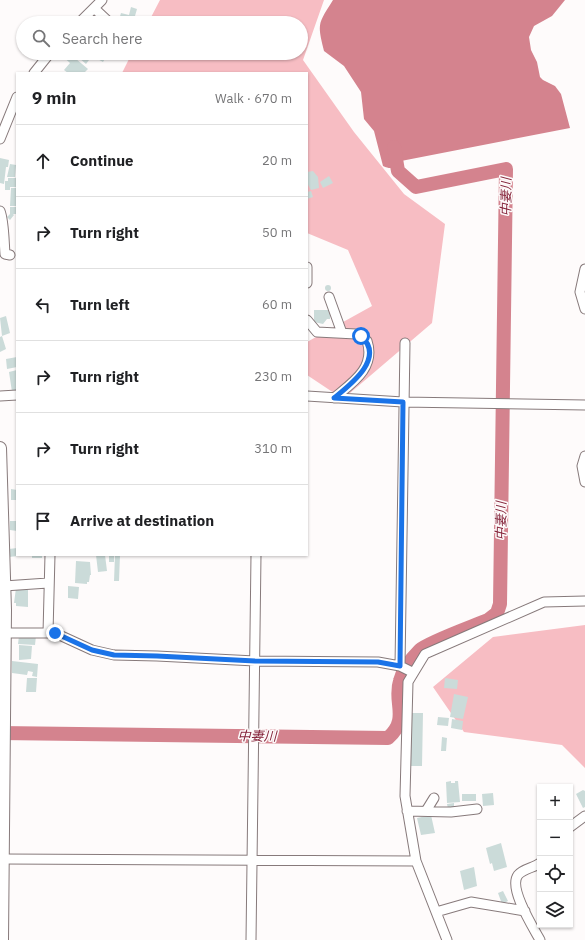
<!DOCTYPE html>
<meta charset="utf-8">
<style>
:root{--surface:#fff;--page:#f2f2f2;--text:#202124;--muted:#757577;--line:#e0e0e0}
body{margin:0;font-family:"IBM Plex Sans","Noto Sans JP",sans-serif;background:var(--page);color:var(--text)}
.controls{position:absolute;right:12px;bottom:12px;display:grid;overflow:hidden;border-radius:0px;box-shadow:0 1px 3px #0004}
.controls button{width:36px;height:36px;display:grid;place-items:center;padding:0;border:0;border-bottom:1px solid var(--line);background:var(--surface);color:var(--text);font:20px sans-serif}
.stop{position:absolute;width:12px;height:12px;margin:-9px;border:3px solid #1a73e8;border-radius:50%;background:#fff}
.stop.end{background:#1a73e8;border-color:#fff;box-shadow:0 1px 4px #0008}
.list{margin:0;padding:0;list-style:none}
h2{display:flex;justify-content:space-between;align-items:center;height:52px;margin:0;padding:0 16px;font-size:17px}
h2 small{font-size:13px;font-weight:400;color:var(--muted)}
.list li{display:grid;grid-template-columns:26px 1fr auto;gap:12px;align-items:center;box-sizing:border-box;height:72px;padding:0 16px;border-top:1px solid var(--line)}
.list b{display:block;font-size:15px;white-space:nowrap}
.list em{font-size:13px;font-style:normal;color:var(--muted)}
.icon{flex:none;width:22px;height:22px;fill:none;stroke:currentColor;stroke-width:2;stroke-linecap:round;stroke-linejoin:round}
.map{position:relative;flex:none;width:585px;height:940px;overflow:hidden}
.search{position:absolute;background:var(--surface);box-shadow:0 1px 3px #0004;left:16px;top:16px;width:292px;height:44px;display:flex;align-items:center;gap:10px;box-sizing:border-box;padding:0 14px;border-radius:22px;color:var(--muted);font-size:15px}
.panel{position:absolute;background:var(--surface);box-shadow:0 1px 3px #0004;left:16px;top:72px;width:292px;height:484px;border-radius:0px}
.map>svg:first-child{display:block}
</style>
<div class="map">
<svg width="585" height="940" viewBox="0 0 585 940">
<rect width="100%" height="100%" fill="#fefbfb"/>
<path fill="#f7bdc3" d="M 160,0 L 324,0 L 303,60 L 354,132 L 404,194 L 445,224 L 432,323 L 343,399 L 307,375 L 307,342 L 372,306 L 348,250 L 307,233 L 307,73 L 122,73 L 132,53 L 301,53 L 301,23 L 148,23 Z
M 585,625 L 585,768 L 562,745 L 464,732 L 433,687 L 493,637 Z"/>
<path fill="#d4838e" d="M 333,0 L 565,0 L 552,16 L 534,26 L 529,37 L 531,50 L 537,62 L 540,77 L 543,80 L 555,86 L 561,94 L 570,128 L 401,161 C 394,168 392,170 383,166 L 374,131 L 364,119 L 361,92 L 344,66 L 324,51 C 317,23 318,24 333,0 Z"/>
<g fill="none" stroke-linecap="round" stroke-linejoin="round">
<path stroke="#d4838e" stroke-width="14" d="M 0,733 L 388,738 C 410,719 393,702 400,681 C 403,669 412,658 420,650 C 429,642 474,626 488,620 L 497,613 L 500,604 L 506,169 L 416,187 L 398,171 L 394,147"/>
</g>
<path fill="#cbdbd9" d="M 131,7 L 137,9 L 133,23 L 118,23 L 121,13 L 129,15 Z
M 96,14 L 103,22 L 102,23 L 88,21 Z
M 59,53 L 69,53 L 88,69 L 84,73 L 68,73 L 64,70 L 70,63 Z
M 82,53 L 88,53 L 92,56 L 86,64 L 78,57 Z
M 94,53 L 108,53 L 103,62 L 92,56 Z
M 0,158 L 9,160 L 8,167 L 6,167 L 4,184 L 0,183 Z
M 10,164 L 16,165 L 15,177 L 7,177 Z
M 313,171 L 318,177 L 319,188 L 311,190 L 307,183 L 307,172 Z
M 329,176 L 333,183 L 323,188 L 320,182 Z
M 8,178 L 17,178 L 17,187 L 10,187 L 10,190 L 5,190 L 5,181 L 8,181 Z
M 11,188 L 17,188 L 17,206 L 10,206 Z
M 311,191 L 313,197 L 307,199 L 307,192 Z
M 10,207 L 17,207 L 17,214 L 13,214 L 14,215 L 10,220 L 7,217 L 10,214 Z
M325 288a3 3 0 1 1 6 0a3 3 0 1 1-6 0Z
M 314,310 L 330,310 L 330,319 L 327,319 L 323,324 L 314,322 Z
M 6,316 L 10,333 L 2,336 L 0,318 Z
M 2,336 L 6,349 L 0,352 L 0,337 Z
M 17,357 L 17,367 L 7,369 L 6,359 Z
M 17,370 L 17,391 L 12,392 L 9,372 Z
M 11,489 L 17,490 L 17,500 L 11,500 Z
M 10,521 L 17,521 L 17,531 L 10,530 Z
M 17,548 L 18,556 L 9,557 L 9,549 Z
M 32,555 L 42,555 L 42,558 L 32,558 Z
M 96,555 L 105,555 L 107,571 L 98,572 Z
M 109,555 L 114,555 L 114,562 L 109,562 Z
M 115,555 L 120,555 L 119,581 L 114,581 Z
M 76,561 L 90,562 L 91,575 L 90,575 L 89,582 L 87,582 L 87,584 L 75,583 Z
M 68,586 L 79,587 L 78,599 L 68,598 Z
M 16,588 L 28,588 L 28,607 L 16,606 L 16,603 L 14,603 Z
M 19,636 L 36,636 L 35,645 L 18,644 Z
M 19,645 L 32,646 L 31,659 L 19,660 Z
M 12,661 L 38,664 L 37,677 L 32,676 L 33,672 L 28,671 L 27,675 L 12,673 Z
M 27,678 L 37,678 L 36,692 L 26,692 Z
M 445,678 L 458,680 L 457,689 L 444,688 Z
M 454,694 L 468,697 L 463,719 L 450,717 Z
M 410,713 L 423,713 L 422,766 L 409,766 Z
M 438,717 L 449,718 L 448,726 L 437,725 Z
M 452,719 L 463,721 L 462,730 L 451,728 Z
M 442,737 L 447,738 L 446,751 L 441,751 Z
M 451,781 L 451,783 L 455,783 L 455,781 L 458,781 L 460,802 L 447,803 L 446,782 Z
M 583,790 L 585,791 L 585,807 L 583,808 L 576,794 Z
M 493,793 L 494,805 L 483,806 L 482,794 Z
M 462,794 L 476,794 L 476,801 L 462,801 Z
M 454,803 L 454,808 L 448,809 L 447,804 Z
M 431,815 L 435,833 L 421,835 L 417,818 Z
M 501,843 L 507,867 L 494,871 L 492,863 L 490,864 L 486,848 Z
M 474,867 L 477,886 L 464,890 L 460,871 Z
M 503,891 L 508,901 L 502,904 L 498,893 Z"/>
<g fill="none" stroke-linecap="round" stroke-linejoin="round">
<g stroke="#877a7b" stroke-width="11">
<path id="street" d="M 94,8 L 110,23
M 79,23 L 102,0
M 34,73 L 50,53
M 0,139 L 17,97
M 0,211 C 4,221 4,241 5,254 L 10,255
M 307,267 L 307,283
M 585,269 L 580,292 L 585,309
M 329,297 L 342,333
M 307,320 L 317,332 L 356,334 L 367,341 C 376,368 352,383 334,398
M 0,396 L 17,395
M 307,396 L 403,402 L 585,405
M 585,456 L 582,466 L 585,482
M 4,586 L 48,583
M 0,633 L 55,633 L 92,650 L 114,655 L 157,656 L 255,661 L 378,662 L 400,666 L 412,672
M 48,633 L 50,555
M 400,666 L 405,343
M 407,811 L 451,812 L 477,809
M 426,811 L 434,798
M 570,827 L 585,816
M 3,859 L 416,861
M 540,863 C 534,868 524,868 518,875 C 508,888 533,927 540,940
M 436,912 L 471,902 L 525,911
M 251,940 L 256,555
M 447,940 L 416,861 L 405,796 L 408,682 L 425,654 L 544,602 L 585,601"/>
</g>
<g stroke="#877a7b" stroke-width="14">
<path id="secondary" d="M 0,448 L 5,610 L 2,940"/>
</g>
<use href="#street" stroke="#fff" stroke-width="9"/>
<use href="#secondary" stroke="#fff" stroke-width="12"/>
</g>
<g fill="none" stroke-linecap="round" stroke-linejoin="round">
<path stroke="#1a73e8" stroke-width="5" d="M 55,633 L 92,650 L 114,655 L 157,656 L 255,661 L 378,662 L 400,666 L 403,402 L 334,398 C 350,385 386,358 361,336"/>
</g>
<g text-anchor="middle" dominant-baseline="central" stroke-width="3" stroke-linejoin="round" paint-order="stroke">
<g font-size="13" font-style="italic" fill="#86263c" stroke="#fefbfb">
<text transform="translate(506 197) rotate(-89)">中妻川</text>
<text transform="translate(501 521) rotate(-89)">中妻川</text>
<text transform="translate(257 736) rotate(1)">中妻川</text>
</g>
</g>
</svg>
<div class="controls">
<button>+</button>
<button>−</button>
<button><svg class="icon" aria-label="locate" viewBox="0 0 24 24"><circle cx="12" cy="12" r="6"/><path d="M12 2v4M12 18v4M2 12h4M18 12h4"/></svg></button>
<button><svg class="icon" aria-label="layers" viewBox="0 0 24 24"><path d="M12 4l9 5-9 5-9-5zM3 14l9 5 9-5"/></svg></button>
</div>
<div class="stop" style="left:361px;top:336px"></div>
<div class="stop end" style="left:55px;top:633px"></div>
<div class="search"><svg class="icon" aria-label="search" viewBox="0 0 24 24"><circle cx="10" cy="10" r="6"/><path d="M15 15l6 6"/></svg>Search here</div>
<section class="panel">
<h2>9 min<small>Walk · 670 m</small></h2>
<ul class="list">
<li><svg class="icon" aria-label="ahead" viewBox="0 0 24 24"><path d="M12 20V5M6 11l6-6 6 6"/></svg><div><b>Continue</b></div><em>20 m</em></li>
<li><svg class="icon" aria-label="right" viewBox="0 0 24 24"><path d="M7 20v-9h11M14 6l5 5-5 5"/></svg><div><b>Turn right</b></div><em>50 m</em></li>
<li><svg class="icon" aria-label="left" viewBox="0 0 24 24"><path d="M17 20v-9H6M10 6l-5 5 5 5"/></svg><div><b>Turn left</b></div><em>60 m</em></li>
<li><svg class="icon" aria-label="right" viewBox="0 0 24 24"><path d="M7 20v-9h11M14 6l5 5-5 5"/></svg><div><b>Turn right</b></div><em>230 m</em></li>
<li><svg class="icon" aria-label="right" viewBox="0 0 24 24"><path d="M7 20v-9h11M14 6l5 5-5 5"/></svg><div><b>Turn right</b></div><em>310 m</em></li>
<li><svg class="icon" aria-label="arrive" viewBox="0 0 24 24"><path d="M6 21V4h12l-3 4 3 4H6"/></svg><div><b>Arrive at destination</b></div></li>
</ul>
</section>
</div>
